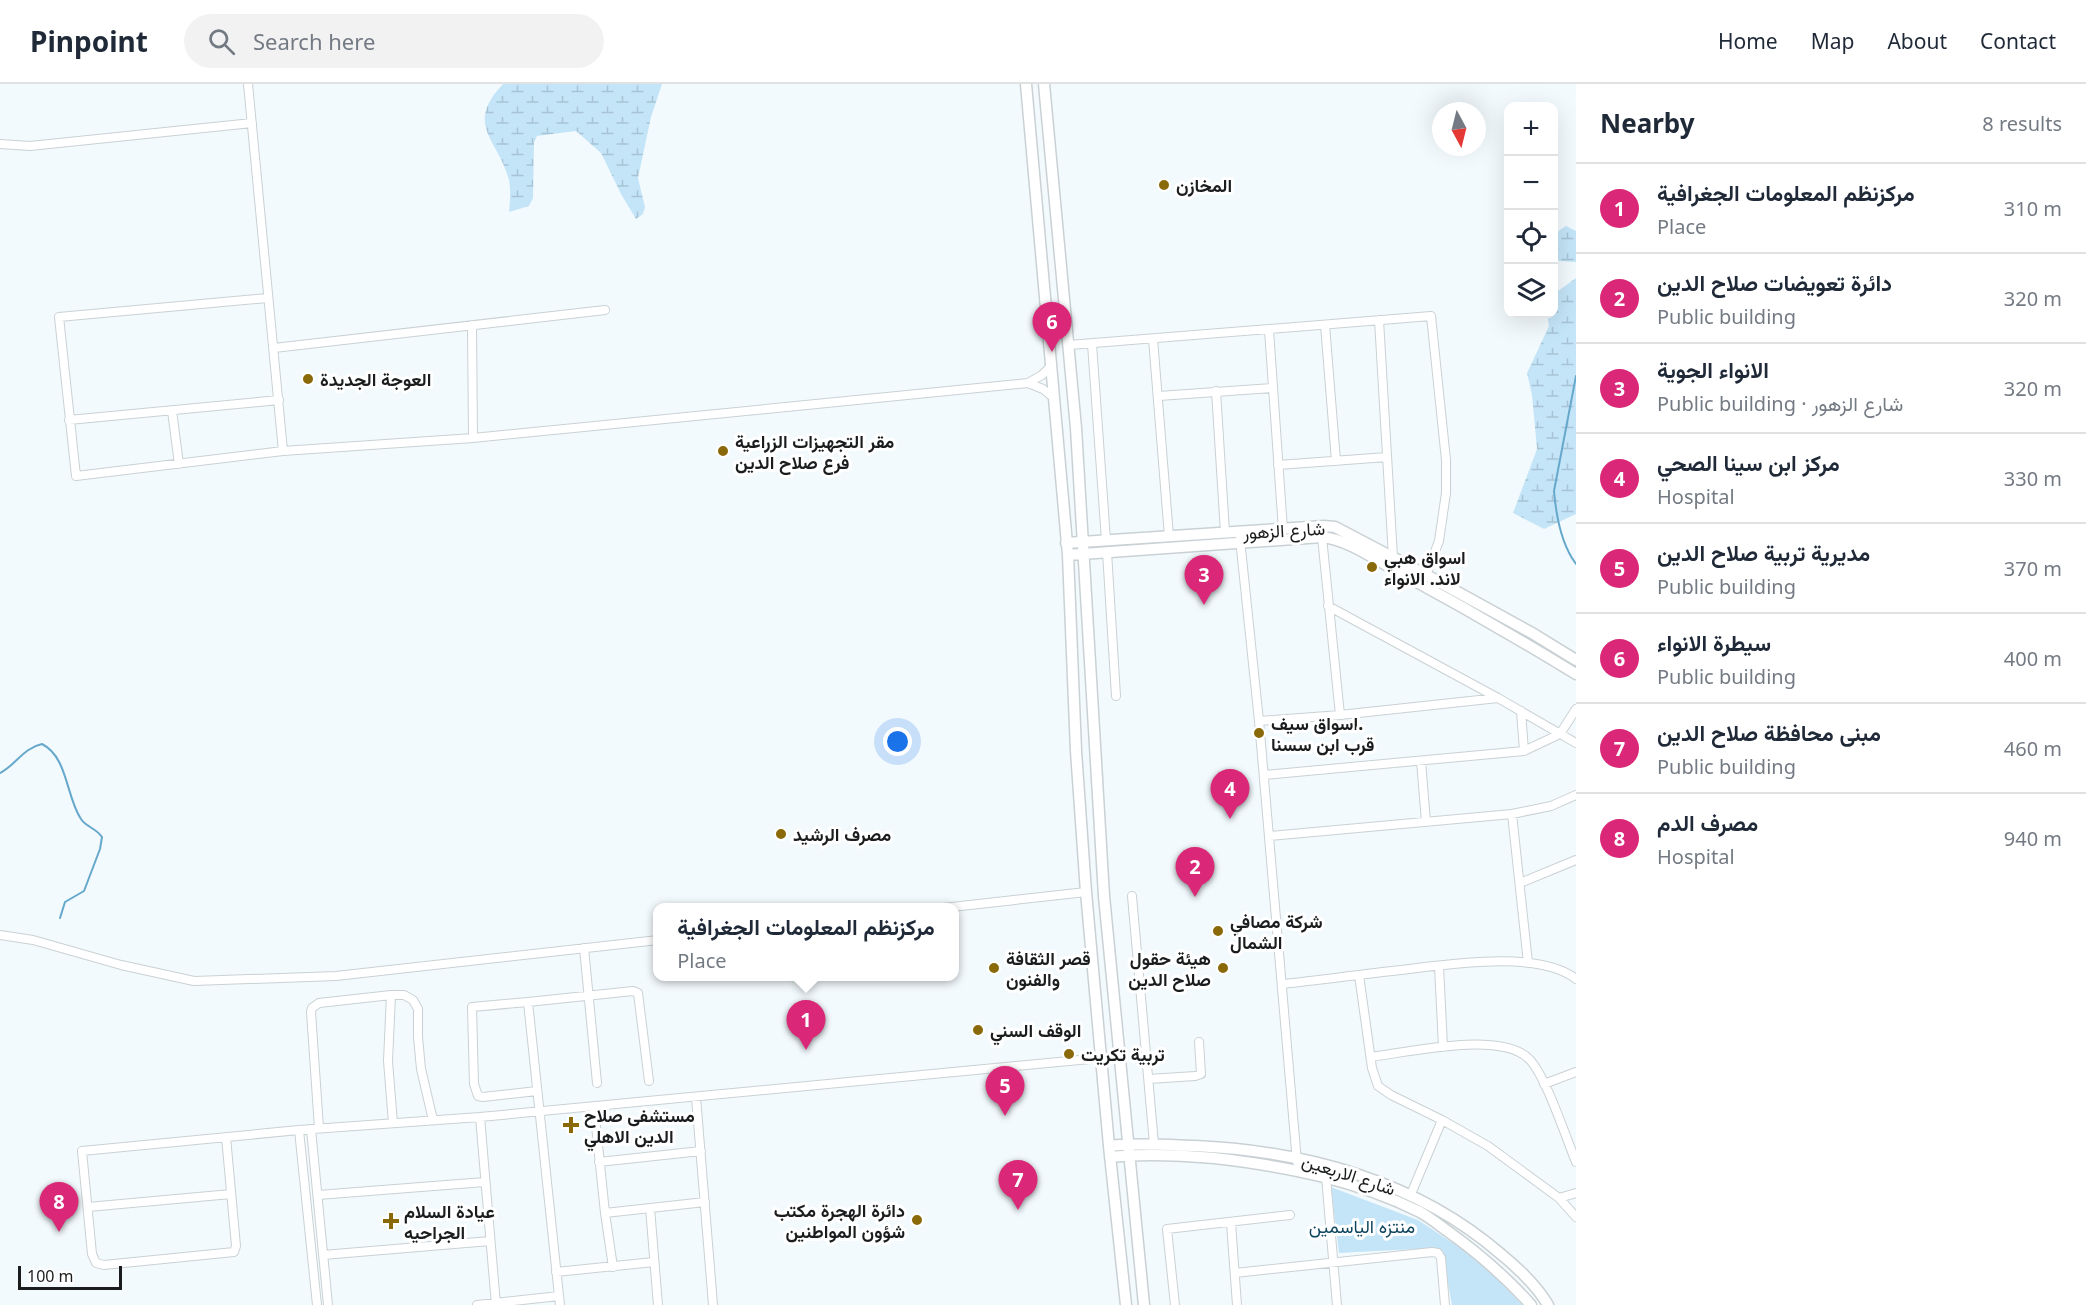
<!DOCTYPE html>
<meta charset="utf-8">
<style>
:root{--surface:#fff;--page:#f2f2f3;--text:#1f2937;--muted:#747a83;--line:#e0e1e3;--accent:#db2777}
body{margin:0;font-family:"Noto Sans",Vazirmatn,sans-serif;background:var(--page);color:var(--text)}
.controls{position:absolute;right:18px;top:18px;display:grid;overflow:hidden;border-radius:12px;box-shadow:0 6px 24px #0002}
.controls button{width:54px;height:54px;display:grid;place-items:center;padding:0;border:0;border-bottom:2px solid var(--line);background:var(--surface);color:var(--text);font:30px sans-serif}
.compass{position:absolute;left:1432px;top:18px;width:54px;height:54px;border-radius:50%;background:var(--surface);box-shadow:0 6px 24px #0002;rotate:173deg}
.scale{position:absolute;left:18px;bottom:15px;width:104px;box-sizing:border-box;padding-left:6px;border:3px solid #1a1c1d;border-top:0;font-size:16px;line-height:21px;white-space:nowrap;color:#1a1c1d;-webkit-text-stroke:4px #fff;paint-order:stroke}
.you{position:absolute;left:898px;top:658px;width:21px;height:21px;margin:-15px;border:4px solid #fff;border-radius:50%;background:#1a73e8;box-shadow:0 0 0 9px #1a73e833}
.badge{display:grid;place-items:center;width:39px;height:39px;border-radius:50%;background:var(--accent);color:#fff;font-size:20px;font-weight:700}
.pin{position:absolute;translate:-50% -50px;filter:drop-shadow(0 2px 3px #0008)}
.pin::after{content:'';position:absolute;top:32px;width:21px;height:18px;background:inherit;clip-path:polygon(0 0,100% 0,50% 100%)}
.popup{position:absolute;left:653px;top:819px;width:306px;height:78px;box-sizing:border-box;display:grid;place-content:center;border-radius:12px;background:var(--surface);filter:drop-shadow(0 2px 4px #0005);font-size:20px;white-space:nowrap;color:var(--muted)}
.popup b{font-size:22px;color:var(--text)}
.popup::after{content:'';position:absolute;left:50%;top:100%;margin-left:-12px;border:12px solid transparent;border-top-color:var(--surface)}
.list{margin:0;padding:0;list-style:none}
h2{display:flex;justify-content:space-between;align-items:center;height:78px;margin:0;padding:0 24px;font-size:26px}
h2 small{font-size:20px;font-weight:400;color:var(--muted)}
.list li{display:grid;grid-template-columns:39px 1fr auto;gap:18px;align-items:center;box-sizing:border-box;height:90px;padding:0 24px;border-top:2px solid var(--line)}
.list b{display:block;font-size:22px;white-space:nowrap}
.list p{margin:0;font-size:20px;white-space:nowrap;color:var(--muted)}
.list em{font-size:20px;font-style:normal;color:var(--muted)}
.icon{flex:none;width:33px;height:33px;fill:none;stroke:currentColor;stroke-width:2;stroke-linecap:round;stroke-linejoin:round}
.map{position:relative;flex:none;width:1576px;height:1221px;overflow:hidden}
header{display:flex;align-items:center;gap:36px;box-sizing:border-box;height:84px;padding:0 30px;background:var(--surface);border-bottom:2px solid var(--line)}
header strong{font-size:28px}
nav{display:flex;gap:33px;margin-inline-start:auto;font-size:21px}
.search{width:420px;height:54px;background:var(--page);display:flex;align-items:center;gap:15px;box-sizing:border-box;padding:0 21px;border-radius:33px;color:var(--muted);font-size:22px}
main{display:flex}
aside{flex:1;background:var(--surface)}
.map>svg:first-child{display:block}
</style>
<header>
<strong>Pinpoint</strong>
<div class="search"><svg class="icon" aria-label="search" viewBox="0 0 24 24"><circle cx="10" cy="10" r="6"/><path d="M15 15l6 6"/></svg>Search here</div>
<nav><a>Home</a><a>Map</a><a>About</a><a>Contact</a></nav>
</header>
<main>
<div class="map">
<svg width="1576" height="1221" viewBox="0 0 1576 1221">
<defs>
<pattern id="wetland-marsh" width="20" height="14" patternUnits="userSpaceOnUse" patternTransform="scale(1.5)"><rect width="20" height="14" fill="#c4e5f8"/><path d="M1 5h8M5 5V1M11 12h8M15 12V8" fill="none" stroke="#a8c4d4"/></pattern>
</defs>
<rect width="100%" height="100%" fill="#f3fafd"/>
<path fill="url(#wetland-marsh)" d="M 503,0 L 662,0 L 651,33 L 638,94 L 645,123 L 643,130 L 636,135 L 621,110 L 601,69 L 576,47 L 537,52 L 534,59 L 533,114 L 529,122 L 509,128 C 510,118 511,106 509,96 C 498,55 464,41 503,0 Z
M 1566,142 L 1576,147 L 1576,178 L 1559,177 L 1554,174 C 1553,157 1550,151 1566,142 Z
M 1576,194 L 1576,430 L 1544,445 L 1513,429 L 1537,365 L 1532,311 L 1527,289 L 1549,242 L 1547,230 L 1554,230 L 1554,210 Z"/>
<path fill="#c4e5f8" d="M 1331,1103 L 1418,1136 L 1480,1177 L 1522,1221 L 1452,1221 L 1442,1166 L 1415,1165 L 1339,1169 Z"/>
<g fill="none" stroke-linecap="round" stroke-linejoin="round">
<path stroke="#66a8cb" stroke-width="2" d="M 1576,292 L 1554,407 C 1556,431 1561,460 1576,480
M 0,689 C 16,681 23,664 42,660 C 68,673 66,713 81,735 C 86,743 96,744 102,753 L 100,765 L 84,807 L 65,818 L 60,834"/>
<g stroke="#cad1d4" stroke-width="10">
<path id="minor" d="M 248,0 L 283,367
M 0,60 L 30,62 L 252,39
M 268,214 L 59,233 L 76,392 L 283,367 L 473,354 L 1028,299 L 1043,305 L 1054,314
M 1379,236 L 1393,473
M 472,241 L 473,354
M 1325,241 L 1336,377
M 1269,246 L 1283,446
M 1153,255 L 1169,452
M 1092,260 L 1106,456
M 1069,261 L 1431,232 L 1446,376 L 1446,409 L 1439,457 L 1426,491
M 274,264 L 605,226
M 1028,299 L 1042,291 L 1052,281
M 1216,307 L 1225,448
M 1159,312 L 1273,304
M 172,327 L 179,380
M 69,336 L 279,316
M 1278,381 L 1387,373
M 1322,453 L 1340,631
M 1240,455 L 1259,637 L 1297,1078
M 1107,468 L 1116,612
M 1328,522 L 1498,614 L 1576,659
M 1521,627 L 1524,667
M 1259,637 L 1340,631 L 1498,614
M 1421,677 L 1426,738
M 1264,691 L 1524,667 L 1560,650 L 1576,625
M 1512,730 L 1528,879
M 1269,752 L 1512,730 L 1551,722 L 1576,711
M 1520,799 L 1576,776
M 1132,812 L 1154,1060
M 943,824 L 1086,808
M 0,851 L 33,856 L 121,881 L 194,897 L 336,892 L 658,856
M 584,864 L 597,999
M 1439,882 L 1443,963
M 1359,891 L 1372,984 L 1378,1002 L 1391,1011 L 1442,1036 L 1488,1062 L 1559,1114 L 1576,1133
M 1283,900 C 1320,896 1356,891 1392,887 C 1440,882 1536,864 1576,895
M 391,911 L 388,977 L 393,1039
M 528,918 L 472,923 L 474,1000 L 478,1012 L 483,1013 L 537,1007
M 1371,973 C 1408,968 1499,947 1528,974 C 1545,989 1566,1054 1576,1078
M 1149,995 L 1195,992 L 1201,990 L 1199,958
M 1544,1000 L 1576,988
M 696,1013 L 713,1221
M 594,1022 L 605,1129 L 613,1183
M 480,1033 L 496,1221
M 319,1044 L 311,928 L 312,924 L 319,919 L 391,911 L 404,911 L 413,916 L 418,925 L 418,953 L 421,985 L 433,1036
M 311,1045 L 328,1221
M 299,1046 L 317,1221
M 226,1053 L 236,1162 L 234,1168 L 104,1181 L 96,1179 L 92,1170 L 82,1067 L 299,1046 L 480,1033 L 1101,974
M 599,1078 L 701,1067
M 1326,1093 L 1337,1221
M 1411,1110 L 1442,1036
M 318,1111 L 485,1098
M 1559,1114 L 1576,1109
M 88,1123 L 231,1110
M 650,1124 L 658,1221
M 605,1129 L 705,1118
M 1231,1139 L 1237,1221
M 323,1171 L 490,1157
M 556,1188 L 654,1178
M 1235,1189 L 1432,1168 L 1438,1169 L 1441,1174 L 1445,1221
M 559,1212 L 528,918 L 633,907 L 638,909 L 649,997
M 477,1221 L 559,1212 L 560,1221
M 1175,1221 L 1167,1145 L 1290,1131"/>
</g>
<g stroke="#cad1d4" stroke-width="13">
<path id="major" d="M 1026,0 L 1068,471 L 1076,667 L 1086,808 L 1109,1062 L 1126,1221
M 1044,0 L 1076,344 L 1104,812 L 1144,1221
M 1066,459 L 1324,442 L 1335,443 L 1432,494 L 1532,549 L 1576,576
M 1068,471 L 1322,453 C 1349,456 1374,475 1397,487 C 1458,520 1517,554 1576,590
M 1109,1062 C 1138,1059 1166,1061 1195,1062 C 1306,1067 1417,1097 1502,1171 C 1519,1185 1537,1202 1548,1221
M 1110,1073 C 1145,1069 1180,1071 1214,1074 C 1285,1082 1356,1096 1420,1128 C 1429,1133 1438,1140 1446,1146 C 1477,1168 1506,1193 1531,1221"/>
</g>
<use href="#minor" stroke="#fff" stroke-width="8"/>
<use href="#major" stroke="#fff" stroke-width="10"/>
</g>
<g fill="#8a6908" stroke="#fff" stroke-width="2">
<circle cx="1164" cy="101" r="6"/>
<circle cx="308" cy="295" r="6"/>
<circle cx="723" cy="367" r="6"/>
<circle cx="1372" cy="483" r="6"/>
<circle cx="1259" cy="649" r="6"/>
<circle cx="781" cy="750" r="6"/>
<circle cx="1218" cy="847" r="6"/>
<circle cx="994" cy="884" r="6"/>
<circle cx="1223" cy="884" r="6"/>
<circle cx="978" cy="946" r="6"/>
<circle cx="1069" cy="970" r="6"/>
<path d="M568 1032h6v6h6v6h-6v6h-6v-6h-6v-6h6z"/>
<circle cx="917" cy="1136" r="6"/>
<path d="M388 1128h6v6h6v6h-6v6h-6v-6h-6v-6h6z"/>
</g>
<g text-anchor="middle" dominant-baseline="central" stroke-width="6" stroke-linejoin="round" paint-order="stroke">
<g font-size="18" font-weight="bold" fill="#1a1c1d" stroke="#fff" text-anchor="start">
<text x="1176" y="101">المخازن</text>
<text x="320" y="295">العوجة الجديدة</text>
<text x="735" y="357">مقر التجهيزات الزراعية<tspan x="735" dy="21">فرع صلاح الدين</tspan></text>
<text x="1384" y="473">اسواق هبي<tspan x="1384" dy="21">لاند. الانواء</tspan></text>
<text x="1271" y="639">اسواق سيف.<tspan x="1271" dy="21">قرب ابن سسنا</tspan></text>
<text x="793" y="750">مصرف الرشيد</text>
<text x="1230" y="837">شركة مصافي<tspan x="1230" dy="21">الشمال</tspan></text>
<text x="1006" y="874">قصر الثقافة<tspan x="1006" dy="21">والفنون</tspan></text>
<text x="1211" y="874" text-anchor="end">هيئة حقول<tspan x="1211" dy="21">صلاح الدين</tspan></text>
<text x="990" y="946">الوقف السني</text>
<text x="1081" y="970">تربية تكريت</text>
<text x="584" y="1031">مستشفى صلاح<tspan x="584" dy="21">الدين الاهلي</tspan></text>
<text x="905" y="1126" text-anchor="end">دائرة الهجرة مكتب<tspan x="905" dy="21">شؤون المواطنين</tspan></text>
<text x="404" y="1127">عيادة السلام<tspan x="404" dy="21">الجراحيه</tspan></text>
</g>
<g font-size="18" fill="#1a1c1d" stroke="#fff">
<text transform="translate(1284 446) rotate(-3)">شارع الزهور</text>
<text transform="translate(1349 1090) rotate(18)">شارع الاربعين</text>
</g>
<g font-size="18" fill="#0f465f" stroke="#fff">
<text x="1362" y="1142">منتزه الياسمين</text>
</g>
</g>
</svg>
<div class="controls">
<button>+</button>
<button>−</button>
<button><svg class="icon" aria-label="locate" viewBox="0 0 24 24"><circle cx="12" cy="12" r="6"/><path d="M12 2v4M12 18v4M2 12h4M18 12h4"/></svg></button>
<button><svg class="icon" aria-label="layers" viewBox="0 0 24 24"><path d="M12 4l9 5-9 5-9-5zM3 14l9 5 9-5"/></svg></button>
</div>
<svg class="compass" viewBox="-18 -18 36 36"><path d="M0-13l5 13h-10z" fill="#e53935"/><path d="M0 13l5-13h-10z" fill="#747a83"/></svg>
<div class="scale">100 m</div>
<div class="you"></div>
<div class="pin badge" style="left:806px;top:966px">1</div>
<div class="popup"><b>مركزنظم المعلومات الجغرافية</b>Place</div>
<div class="pin badge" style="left:1195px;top:813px">2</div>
<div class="pin badge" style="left:1204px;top:521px">3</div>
<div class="pin badge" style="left:1230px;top:735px">4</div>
<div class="pin badge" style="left:1005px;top:1032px">5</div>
<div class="pin badge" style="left:1052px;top:268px">6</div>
<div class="pin badge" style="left:1018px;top:1126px">7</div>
<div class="pin badge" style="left:59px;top:1148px">8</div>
</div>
<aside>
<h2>Nearby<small>8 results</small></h2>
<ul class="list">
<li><span class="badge">1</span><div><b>مركزنظم المعلومات الجغرافية</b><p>Place</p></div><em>310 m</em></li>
<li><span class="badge">2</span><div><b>دائرة تعويضات صلاح الدين</b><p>Public building</p></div><em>320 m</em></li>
<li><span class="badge">3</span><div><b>الانواء الجوية</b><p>Public building · شارع الزهور</p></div><em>320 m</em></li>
<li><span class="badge">4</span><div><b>مركز ابن سينا الصحي</b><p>Hospital</p></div><em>330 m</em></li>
<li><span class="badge">5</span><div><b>مديرية تربية صلاح الدين</b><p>Public building</p></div><em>370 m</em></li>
<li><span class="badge">6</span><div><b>سيطرة الانواء</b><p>Public building</p></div><em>400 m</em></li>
<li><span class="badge">7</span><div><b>مبنى محافظة صلاح الدين</b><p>Public building</p></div><em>460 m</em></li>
<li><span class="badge">8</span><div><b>مصرف الدم</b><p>Hospital</p></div><em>940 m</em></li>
</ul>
</aside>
</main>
